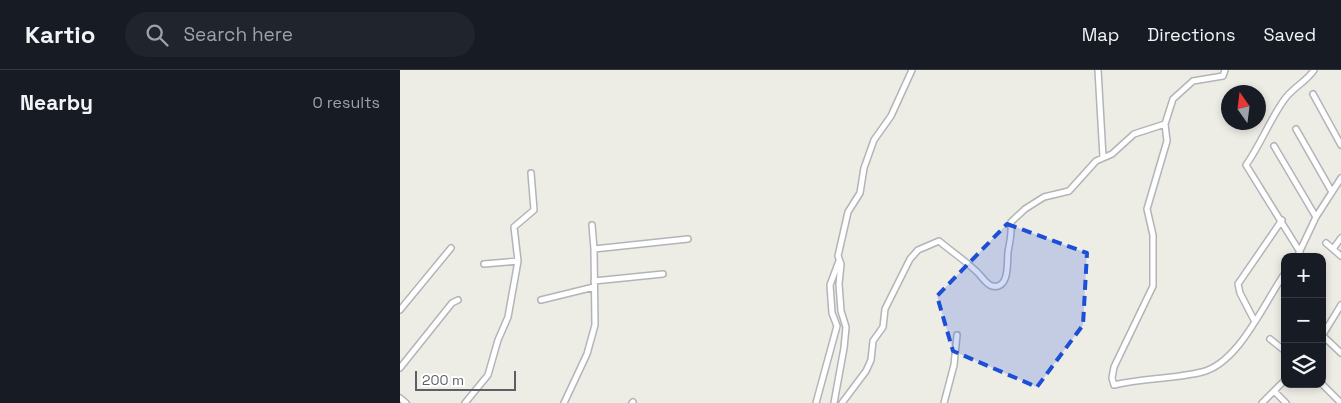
<!DOCTYPE html>
<meta charset="utf-8">
<style>
:root{--surface:#171b24;--page:#20242c;--text:#f1f3f6;--muted:#9ea1a6;--line:#363941}
body{margin:0;font-family:"Space Grotesk",sans-serif;background:var(--page);color:var(--text)}
.controls{position:absolute;right:15px;bottom:15px;display:grid;overflow:hidden;border-radius:10px;box-shadow:0 2px 8px #0003}
.controls button{width:45px;height:45px;display:grid;place-items:center;padding:0;border:0;border-bottom:1px solid var(--line);background:var(--surface);color:var(--text);font:25px sans-serif}
.compass{position:absolute;left:821px;top:15px;width:45px;height:45px;border-radius:50%;background:var(--surface);box-shadow:0 2px 8px #0003;rotate:346deg}
.scale{position:absolute;left:15px;bottom:12px;width:101px;box-sizing:border-box;padding-left:5px;border:2px solid #5c5f63;border-top:0;font-size:14px;line-height:18px;white-space:nowrap;color:#5c5f63;-webkit-text-stroke:4px #fff;paint-order:stroke}
.list{margin:0;padding:0;list-style:none}
h2{display:flex;justify-content:space-between;align-items:center;height:65px;margin:0;padding:0 20px;font-size:21px}
h2 small{font-size:16px;font-weight:400;color:var(--muted)}
.icon{flex:none;width:28px;height:28px;fill:none;stroke:currentColor;stroke-width:2;stroke-linecap:round;stroke-linejoin:round}
.map{position:relative;flex:none;width:941px;height:333px;overflow:hidden}
header{display:flex;align-items:center;gap:30px;box-sizing:border-box;height:70px;padding:0 25px;background:var(--surface);border-bottom:1px solid var(--line)}
header strong{font-size:24px}
nav{display:flex;gap:28px;margin-inline-start:auto;font-size:18px}
.search{width:350px;height:45px;background:var(--page);display:flex;align-items:center;gap:12px;box-sizing:border-box;padding:0 18px;border-radius:28px;color:var(--muted);font-size:19px}
main{display:flex}
aside{flex:1;background:var(--surface)}
.map>svg:first-child{display:block}
</style>
<header>
<strong>Kartio</strong>
<div class="search"><svg class="icon" aria-label="search" viewBox="0 0 24 24"><circle cx="10" cy="10" r="6"/><path d="M15 15l6 6"/></svg>Search here</div>
<nav><a>Map</a><a>Directions</a><a>Saved</a></nav>
</header>
<main>
<aside>
<h2>Nearby<small>0 results</small></h2>
<ul class="list">
</ul>
</aside>
<div class="map">
<svg width="941" height="333" viewBox="0 0 941 333">
<rect width="100%" height="100%" fill="#edece5"/>
<g fill="none" stroke-linecap="round" stroke-linejoin="round">
<g stroke="#b2b4b8" stroke-width="8">
<path id="minor" d="M 698,0 L 703,87
M 825,0 L 823,6 L 793,11 L 773,29 L 765,54 L 767,71 L 747,139 L 753,165 L 753,216 L 714,297 L 712,308 L 714,315 C 743,308 774,309 802,302 C 839,293 864,233 885,203
M 913,24 L 941,75
M 896,59 L 932,122
M 874,76 L 916,147
M 926,173 L 941,186
M 194,179 L 288,169
M 933,179 L 941,168
M 900,182 L 846,95 C 861,74 869,51 884,30 C 892,18 906,12 914,0
M 897,187 L 916,147 L 941,108
M 84,194 L 118,191
M 194,211 L 263,204
M 141,230 L 194,217
M 0,240 L 51,178
M 854,250 L 840,223 L 838,214 L 882,150
M 922,265 L 941,283
M 922,266 L 941,235
M 870,269 L 885,281
M 0,298 L 52,233 L 58,230
M 922,314 L 941,333
M 874,321 L 886,333
M 0,328 L 6,333
M 65,333 L 88,305 L 98,270 L 108,247 L 118,191 L 114,157 L 134,140 L 131,103
M 164,333 L 187,284 L 195,255 L 194,179 L 192,155
M 232,333 L 233,332
M 416,333 L 437,256 L 432,243 L 430,215 L 439,191
M 434,333 L 444,278 L 446,257 L 441,241 L 439,214 L 441,194 L 438,186 L 448,142 L 460,123 L 464,98 L 474,70 L 491,46 L 512,0
M 442,333 L 466,301 L 471,290 L 473,271 L 483,257 L 485,239 L 510,189 L 518,180 L 539,171 C 552,182 566,191 578,203 C 582,207 587,215 592,216 C 610,220 607,192 608,182 C 610,171 612,163 611,152 L 625,139 L 644,127 L 669,121 L 696,91 L 712,84 L 734,64 L 765,54
M 544,333 L 554,295 L 557,265
M 862,333 L 885,310"/>
</g>
<use href="#minor" stroke="#fff" stroke-width="5"/>
</g>
<path fill="#1d4ed8" fill-opacity="0.2" stroke="#1d4ed8" stroke-width="4" stroke-dasharray="10 6" stroke-linejoin="round" d="M 607,154 L 687,183 L 683,255 L 637,317 L 553,281 L 537,226 Z"/>
</svg>
<div class="controls">
<button>+</button>
<button>−</button>
<button><svg class="icon" aria-label="layers" viewBox="0 0 24 24"><path d="M12 4l9 5-9 5-9-5zM3 14l9 5 9-5"/></svg></button>
</div>
<svg class="compass" viewBox="-18 -18 36 36"><path d="M0-13l5 13h-10z" fill="#e53935"/><path d="M0 13l5-13h-10z" fill="#9ea1a6"/></svg>
<div class="scale">200 m</div>
</div>
</main>
